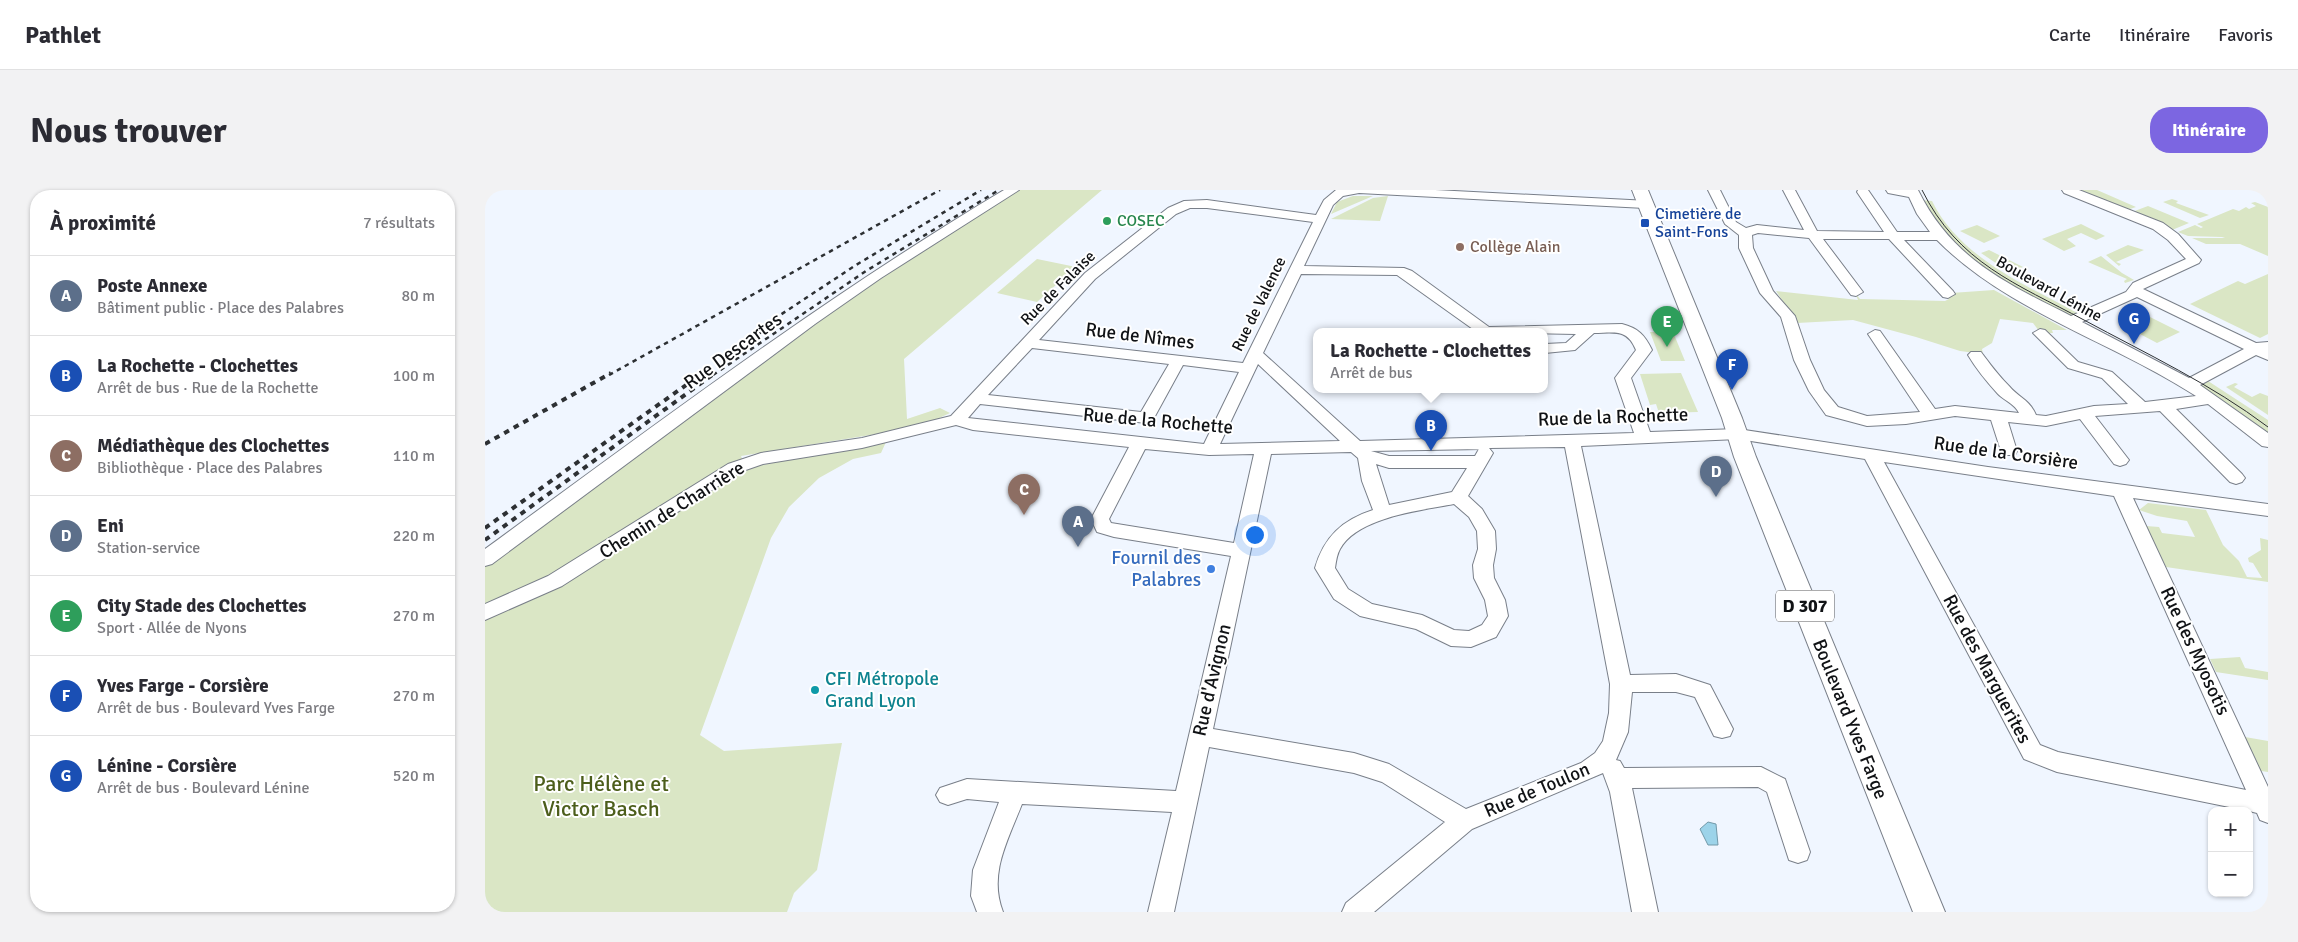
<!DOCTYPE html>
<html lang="fr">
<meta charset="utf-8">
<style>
:root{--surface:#fff;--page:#f2f2f3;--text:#2b2b33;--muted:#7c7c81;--line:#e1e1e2;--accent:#7c66e1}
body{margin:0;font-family:Signika,sans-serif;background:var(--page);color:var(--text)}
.controls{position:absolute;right:15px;bottom:15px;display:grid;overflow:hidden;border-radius:10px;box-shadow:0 1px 4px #0004}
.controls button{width:45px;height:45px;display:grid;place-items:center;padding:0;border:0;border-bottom:1px solid var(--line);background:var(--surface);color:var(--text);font:25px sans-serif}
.you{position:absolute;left:769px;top:344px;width:18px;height:18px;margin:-12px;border:4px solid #fff;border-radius:50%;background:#1a73e8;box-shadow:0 0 0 8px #1a73e833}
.badge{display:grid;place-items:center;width:32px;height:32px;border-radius:50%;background:var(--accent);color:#fff;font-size:16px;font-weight:700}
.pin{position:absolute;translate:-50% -41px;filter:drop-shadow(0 1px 2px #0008)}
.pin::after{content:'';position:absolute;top:26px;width:18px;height:15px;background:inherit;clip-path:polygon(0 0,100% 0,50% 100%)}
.popup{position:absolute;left:828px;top:138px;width:235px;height:65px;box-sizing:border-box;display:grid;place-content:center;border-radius:10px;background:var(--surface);filter:drop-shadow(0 1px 4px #0005);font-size:16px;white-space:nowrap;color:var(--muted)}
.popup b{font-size:19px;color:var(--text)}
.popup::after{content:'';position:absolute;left:50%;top:100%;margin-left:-10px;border:10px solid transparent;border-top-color:var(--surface)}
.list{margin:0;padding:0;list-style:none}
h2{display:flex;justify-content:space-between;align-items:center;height:65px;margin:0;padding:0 20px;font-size:21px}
h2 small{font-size:16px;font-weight:400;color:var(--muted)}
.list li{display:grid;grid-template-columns:32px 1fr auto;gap:15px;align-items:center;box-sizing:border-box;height:80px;padding:0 20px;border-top:1px solid var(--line)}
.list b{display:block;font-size:19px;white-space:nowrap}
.list p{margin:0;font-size:16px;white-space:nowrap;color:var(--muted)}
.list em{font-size:16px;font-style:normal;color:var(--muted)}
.map{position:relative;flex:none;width:1783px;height:722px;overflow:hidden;border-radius:20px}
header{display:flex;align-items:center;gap:30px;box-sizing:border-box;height:70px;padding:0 25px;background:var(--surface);border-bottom:1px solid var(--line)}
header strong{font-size:24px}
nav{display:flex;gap:28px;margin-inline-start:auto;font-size:18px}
.intro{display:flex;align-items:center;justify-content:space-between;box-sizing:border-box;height:120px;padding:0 30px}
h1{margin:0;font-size:35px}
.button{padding:12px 22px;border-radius:20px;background:var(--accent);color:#fff;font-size:18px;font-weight:700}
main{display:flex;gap:30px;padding:0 30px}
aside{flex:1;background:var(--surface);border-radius:20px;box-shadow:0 1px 4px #0004}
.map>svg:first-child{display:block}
</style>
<header>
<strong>Pathlet</strong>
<nav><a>Carte</a><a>Itinéraire</a><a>Favoris</a></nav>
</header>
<div class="intro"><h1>Nous trouver</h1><a class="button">Itinéraire</a></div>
<main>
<aside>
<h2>À proximité<small>7 résultats</small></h2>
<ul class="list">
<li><span class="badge" style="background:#5c6f8a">A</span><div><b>Poste Annexe</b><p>Bâtiment public · Place des Palabres</p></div><em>80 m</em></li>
<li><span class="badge" style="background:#1a4fb4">B</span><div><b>La Rochette - Clochettes</b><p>Arrêt de bus · Rue de la Rochette</p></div><em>100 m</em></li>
<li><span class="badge" style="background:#8d6e63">C</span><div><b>Médiathèque des Clochettes</b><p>Bibliothèque · Place des Palabres</p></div><em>110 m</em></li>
<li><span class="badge" style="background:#5c6f8a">D</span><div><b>Eni</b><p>Station-service</p></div><em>220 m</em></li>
<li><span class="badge" style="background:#2e9e5b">E</span><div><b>City Stade des Clochettes</b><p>Sport · Allée de Nyons</p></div><em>270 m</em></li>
<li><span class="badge" style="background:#1a4fb4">F</span><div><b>Yves Farge - Corsière</b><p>Arrêt de bus · Boulevard Yves Farge</p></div><em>270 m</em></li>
<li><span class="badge" style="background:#1a4fb4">G</span><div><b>Lénine - Corsière</b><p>Arrêt de bus · Boulevard Lénine</p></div><em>520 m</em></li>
</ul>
</aside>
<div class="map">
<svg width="1783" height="722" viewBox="0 0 1783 722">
<rect width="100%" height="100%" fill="#f0f6ff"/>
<path fill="#dae6c5" d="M 532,0 L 617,0 L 419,169 L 422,229 L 455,218 L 465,223 L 435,237 L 256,266 L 261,278 L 401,252 L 396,263 L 368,269 L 334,288 L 304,317 L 286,348 L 215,545 L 239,561 L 357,553 L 332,680 L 309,703 L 302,722 L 0,722 L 0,374 L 384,93 Z
M 1596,0 L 1612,0 L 1651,17 L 1642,20 Z
M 868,6 L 888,6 L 846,24 L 852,12 Z
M 903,6 L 895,31 L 846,29 L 888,8 Z
M 1687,9 L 1693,11 L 1691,13 L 1724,25 L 1715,28 L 1678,12 Z
M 1436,10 L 1447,11 C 1475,68 1541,95 1594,124 L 1587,126 L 1580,125 C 1538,103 1497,82 1463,48 C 1452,38 1444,22 1436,10 Z
M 1770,12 L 1783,17 L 1783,66 L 1755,54 L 1721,54 L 1707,48 L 1740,48 L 1737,47 L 1703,46 L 1693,42 L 1710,35 L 1716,38 L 1718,37 L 1712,34 L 1748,19 L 1754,21 L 1761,17 L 1764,19 L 1771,16 L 1766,13 Z
M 1663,16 L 1704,33 L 1687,40 L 1647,22 Z
M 1596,34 L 1620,46 L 1611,50 L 1596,43 L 1582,49 L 1591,56 L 1579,61 L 1557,49 Z
M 1492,35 L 1515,46 L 1499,53 L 1475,41 Z
M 1643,55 L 1659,60 L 1631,72 L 1636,74 L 1634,76 L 1621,65 Z
M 1504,60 L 1538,77 L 1524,82 L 1496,63 Z
M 1616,66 L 1637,83 L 1649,90 L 1640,93 L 1639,91 L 1642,89 L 1603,72 Z
M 552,69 L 591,77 L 552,112 L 512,103 Z
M 1783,84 L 1783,144 L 1775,148 L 1705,114 L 1753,91 L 1760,94 Z
M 1509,100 L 1582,140 L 1567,140 L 1568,143 L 1565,143 L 1567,148 L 1554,141 L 1548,133 L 1515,129 L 1507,153 L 1497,159 L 1498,164 L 1475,161 L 1431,147 L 1368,130 L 1312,133 L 1291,101 L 1373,110 L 1370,103 L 1375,109 L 1460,111 L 1464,109 L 1460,105 L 1466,103 Z
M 1659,124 L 1695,142 L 1672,153 L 1636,134 Z
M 1165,142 L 1188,142 L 1200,171 L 1176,171 Z
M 1196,183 L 1213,222 L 1174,223 L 1171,214 L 1165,215 L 1155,184 Z
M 1723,191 L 1783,230 L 1783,246 L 1715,195 Z
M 1750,193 L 1753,194 L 1749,197 L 1767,207 L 1775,203 L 1783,206 L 1783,225 L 1741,197 Z
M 1663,313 L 1721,320 L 1738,355 L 1754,371 L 1762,387 L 1777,388 L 1768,373 L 1764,372 L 1763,368 L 1776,360 L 1775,348 L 1783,350 L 1783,392 L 1681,377 L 1661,336 L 1674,337 L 1677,343 L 1710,347 L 1702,331 L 1672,326 L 1654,320 Z
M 1755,467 L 1760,478 L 1783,482 L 1783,490 L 1731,482 L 1725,469 Z
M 1760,547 L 1783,551 L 1783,582 L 1776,581 Z"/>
<path fill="#9cd3e9" stroke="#7299a9" d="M 1223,632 L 1231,634 L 1233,655 L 1223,655 L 1215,639 Z"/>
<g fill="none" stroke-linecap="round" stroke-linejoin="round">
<g stroke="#797f89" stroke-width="2">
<path id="minor" d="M 519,0 L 534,0 L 396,88 L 330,134 L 7,374 L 0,376 L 0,359 C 170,235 338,108 519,0 Z
M 851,0 L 950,0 L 1164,11 L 1166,14 L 1164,17 L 1160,18 L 874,3 L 858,6 L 848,15 L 819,76 L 919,78 L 927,81 L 1004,137 L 1137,134 C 1153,138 1160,145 1167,160 L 1146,188 L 1165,242 L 1253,239 L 1503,277 L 1783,314 L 1783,326 L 1648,308 L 1783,597 L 1783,633 L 1775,630 L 1772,623 L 1764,621 L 1572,582 L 1539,569 L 1380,269 L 1253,249 L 1096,256 L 1145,485 L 1191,484 L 1225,495 L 1248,539 L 1245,546 L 1237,548 L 1229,546 L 1210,507 L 1191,502 L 1147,502 L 1143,542 L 1131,570 L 1135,571 L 1139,578 L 1276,577 L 1300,589 L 1325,662 L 1322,670 L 1313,673 L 1304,670 L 1282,602 L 1273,597 L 1147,598 L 1173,722 L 1147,722 L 1125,602 L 1118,583 L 987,639 L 889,722 L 857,722 L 861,713 L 960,632 L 897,592 L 869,583 L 724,557 L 689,722 L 663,722 L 687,622 L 537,614 C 523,650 503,684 518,722 L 492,722 L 486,706 L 488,680 L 514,612 L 482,609 L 463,615 L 455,612 L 451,605 L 455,598 L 482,589 L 691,601 L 746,366 L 629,347 L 612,342 L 606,329 L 644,257 L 488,240 L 471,235 L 377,258 L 278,274 L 255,282 L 77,396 L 0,430 L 0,414 L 63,386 L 243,274 L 276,263 L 377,248 L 466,226 L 600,83 L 683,18 L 699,11 L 722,10 L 831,25 L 839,10 ZM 705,18 L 722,18 L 828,32 L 758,173 L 554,150 L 610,89 L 691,24 ZM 816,84 L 912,85 L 992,142 L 1091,144 L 1081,153 L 1060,154 L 1060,163 L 1090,160 L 1109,143 C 1129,143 1142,138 1151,160 L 1130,188 L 1149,243 L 875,251 L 778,163 ZM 547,158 L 684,174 L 656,222 L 503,205 ZM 773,174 L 855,251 L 735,254 ZM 698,175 L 754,182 L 719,254 L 483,228 L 495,214 L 661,233 L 667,232 L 669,228 ZM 1080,257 L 1125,494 L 1124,523 L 1118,551 L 1110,563 L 1096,573 L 981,619 L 904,574 L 869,563 L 728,539 L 786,264 L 866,262 L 873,268 L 877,291 L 888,320 C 857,330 839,347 830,378 L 849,409 L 875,426 L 931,439 L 966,456 L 986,457 L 1011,447 L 1023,426 L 1020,410 L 1009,388 L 1008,375 L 1011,359 L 1010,341 L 997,319 L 983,306 L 1008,263 L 1004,258 ZM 660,259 L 724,265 L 769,264 L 749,353 L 626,333 L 624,329 ZM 994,259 L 990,266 L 904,266 L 886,261 L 996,259 ZM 1399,272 L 1629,306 L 1761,600 L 1573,562 L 1555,555 ZM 891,274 L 904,278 L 982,278 L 967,302 L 904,315 ZM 969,314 L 984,327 L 992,341 L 993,359 L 988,375 L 989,388 L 1000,410 L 1003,426 L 997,435 L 984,441 L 969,440 L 937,425 L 887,414 L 863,399 L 850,378 C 851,371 852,364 855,359 C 872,327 938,320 969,314 Z
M 1223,0 L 1235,0 L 1251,32 L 1261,38 L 1272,35 L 1319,40 L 1298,0 L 1310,0 L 1332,41 L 1399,42 L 1372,2 L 1373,0 L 1383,0 L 1412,42 L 1445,42 L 1432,24 L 1424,7 L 1403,3 L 1401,0 L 1433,0 C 1467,69 1521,93 1586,126 L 1641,102 L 1648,93 L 1701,69 L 1683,50 L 1668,39 L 1579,3 L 1577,0 L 1594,0 L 1678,33 L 1693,44 L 1716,70 L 1714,73 L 1658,99 L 1771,153 L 1783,152 L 1783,170 L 1771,165 L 1715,195 L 1783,243 L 1783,257 L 1777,256 L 1723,214 L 1691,219 L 1757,284 L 1760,288 L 1757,292 L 1751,294 L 1745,292 L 1675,221 L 1610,226 L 1644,270 L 1641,274 L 1635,276 L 1629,274 L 1595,229 L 1561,236 L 1523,232 L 1532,261 L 1530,265 L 1518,265 L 1516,261 L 1506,230 L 1470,226 L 1421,234 L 1382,236 L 1341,225 L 1324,201 L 1309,170 L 1296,127 L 1275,103 L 1254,58 L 1254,45 L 1240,34 ZM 1273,43 L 1324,48 L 1366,105 L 1371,106 L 1378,102 L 1338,49 L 1404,49 L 1458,107 L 1463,108 L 1470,104 L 1468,101 L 1419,50 L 1452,50 C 1522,121 1628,152 1711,206 L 1660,212 L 1627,182 L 1593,172 L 1560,140 L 1555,139 L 1548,143 L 1583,178 L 1617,188 L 1643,214 L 1609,216 L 1561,226 L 1551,225 C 1544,209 1534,208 1524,196 C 1513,185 1505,174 1496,162 L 1486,162 L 1483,165 C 1492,180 1502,192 1513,204 C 1520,211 1530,214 1534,223 L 1470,216 L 1450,219 L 1395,141 L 1390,140 L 1383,144 L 1435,222 L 1382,226 L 1353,217 L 1339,200 L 1325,170 L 1310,126 L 1288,101 L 1268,58 L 1267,45 ZM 1652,107 L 1759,159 L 1704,188 L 1597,132 Z"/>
</g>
<g stroke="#797f89" stroke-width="2">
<path id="major" d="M 1147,0 L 1163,0 L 1257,228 L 1271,267 L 1460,722 L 1428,722 L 1249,267 L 1237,228 Z"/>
</g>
<use href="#minor" fill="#fff" fill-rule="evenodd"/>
<use href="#major" fill="#fff" fill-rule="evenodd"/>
<path stroke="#2d3033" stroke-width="1" d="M 1437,0 C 1473,73 1532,94 1599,130 C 1662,164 1726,194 1783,237"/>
<path stroke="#2d3033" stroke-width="2.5" stroke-dasharray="4.5 4.5" stroke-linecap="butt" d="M 274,139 L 371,75 L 496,0
M 124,185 L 455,0
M 216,185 L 282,138
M 228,185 L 381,81 L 514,0"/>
<path stroke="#2d3033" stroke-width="4" stroke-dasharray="5.5 5.5" stroke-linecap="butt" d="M 0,254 L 126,183
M 0,338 L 218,183
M 0,350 L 230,183"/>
</g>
<circle fill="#2e9e5b" stroke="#fff" stroke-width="2" cx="622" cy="31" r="5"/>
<rect fill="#1a4fb4" stroke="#fff" stroke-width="2" x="1155" y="28" width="10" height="10" rx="2.5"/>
<circle fill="#8d6e63" stroke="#fff" stroke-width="2" cx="975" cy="57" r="5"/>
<circle fill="#3f7fe0" stroke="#fff" stroke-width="2" cx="726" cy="379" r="5"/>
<circle fill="#0f9aa8" stroke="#fff" stroke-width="2" cx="330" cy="500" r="5"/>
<g text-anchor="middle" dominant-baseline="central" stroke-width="4" stroke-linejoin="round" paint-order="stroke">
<g font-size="16" fill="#164399" stroke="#fff" text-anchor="start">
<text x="1170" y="24">Cimetière de<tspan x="1170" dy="18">Saint-Fons</tspan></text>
</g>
<g font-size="16" fill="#27864d" stroke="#fff" text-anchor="start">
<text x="632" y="31">COSEC</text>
</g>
<g font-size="16" fill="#785e54" stroke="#fff" text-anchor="start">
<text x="985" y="57">Collège Alain</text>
</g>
<g font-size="16" fill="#101215" stroke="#fff">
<text transform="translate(573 98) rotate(-45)">Rue de Falaise</text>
<text transform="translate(1564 99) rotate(29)">Boulevard Lénine</text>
<text transform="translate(774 114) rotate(-64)">Rue de Valence</text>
</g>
<rect fill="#fff" stroke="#58595b" stroke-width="1" x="1291" y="400.5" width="58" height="31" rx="4"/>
<g font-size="18" font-weight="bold" fill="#101215">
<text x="1320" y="416">D 307</text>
</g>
<g font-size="19" fill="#101215" stroke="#fff">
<text transform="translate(655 146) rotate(7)">Rue de Nîmes</text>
<text transform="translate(248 161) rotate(-36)">Rue Descartes</text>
<text transform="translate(1128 227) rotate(-2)">Rue de la Rochette</text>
<text transform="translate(673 231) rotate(5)">Rue de la Rochette</text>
<text transform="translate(1521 263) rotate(8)">Rue de la Corsière</text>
<text transform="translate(187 320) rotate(-32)">Chemin de Charrière</text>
<text transform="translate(1710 461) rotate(65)">Rue des Myosotis</text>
<text transform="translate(1502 479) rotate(62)">Rue des Marguerites</text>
<text transform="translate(727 490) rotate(-77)">Rue d'Avignon</text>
<text transform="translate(1365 529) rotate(68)">Boulevard Yves Farge</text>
<text transform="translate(1052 600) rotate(-23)">Rue de Toulon</text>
</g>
<g font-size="19" fill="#366cbe" stroke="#fff" text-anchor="end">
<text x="716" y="368">Fournil des<tspan x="716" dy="22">Palabres</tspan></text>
</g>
<g font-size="19" fill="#0d838f" stroke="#fff" text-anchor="start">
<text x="340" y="489">CFI Métropole<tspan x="340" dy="22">Grand Lyon</tspan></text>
</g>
<g font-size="22" fill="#4c5e1b" stroke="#fff">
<text x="116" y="593">Parc Hélène et<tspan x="116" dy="25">Victor Basch</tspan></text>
</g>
</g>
</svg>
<div class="controls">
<button>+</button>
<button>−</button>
</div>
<div class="you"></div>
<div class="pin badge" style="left:593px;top:357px;background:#5c6f8a">A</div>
<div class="pin badge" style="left:946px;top:261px;background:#1a4fb4">B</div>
<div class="popup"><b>La Rochette - Clochettes</b>Arrêt de bus</div>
<div class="pin badge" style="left:539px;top:325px;background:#8d6e63">C</div>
<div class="pin badge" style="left:1231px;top:307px;background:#5c6f8a">D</div>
<div class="pin badge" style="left:1182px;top:157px;background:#2e9e5b">E</div>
<div class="pin badge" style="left:1247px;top:200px;background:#1a4fb4">F</div>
<div class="pin badge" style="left:1649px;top:154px;background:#1a4fb4">G</div>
</div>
</main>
